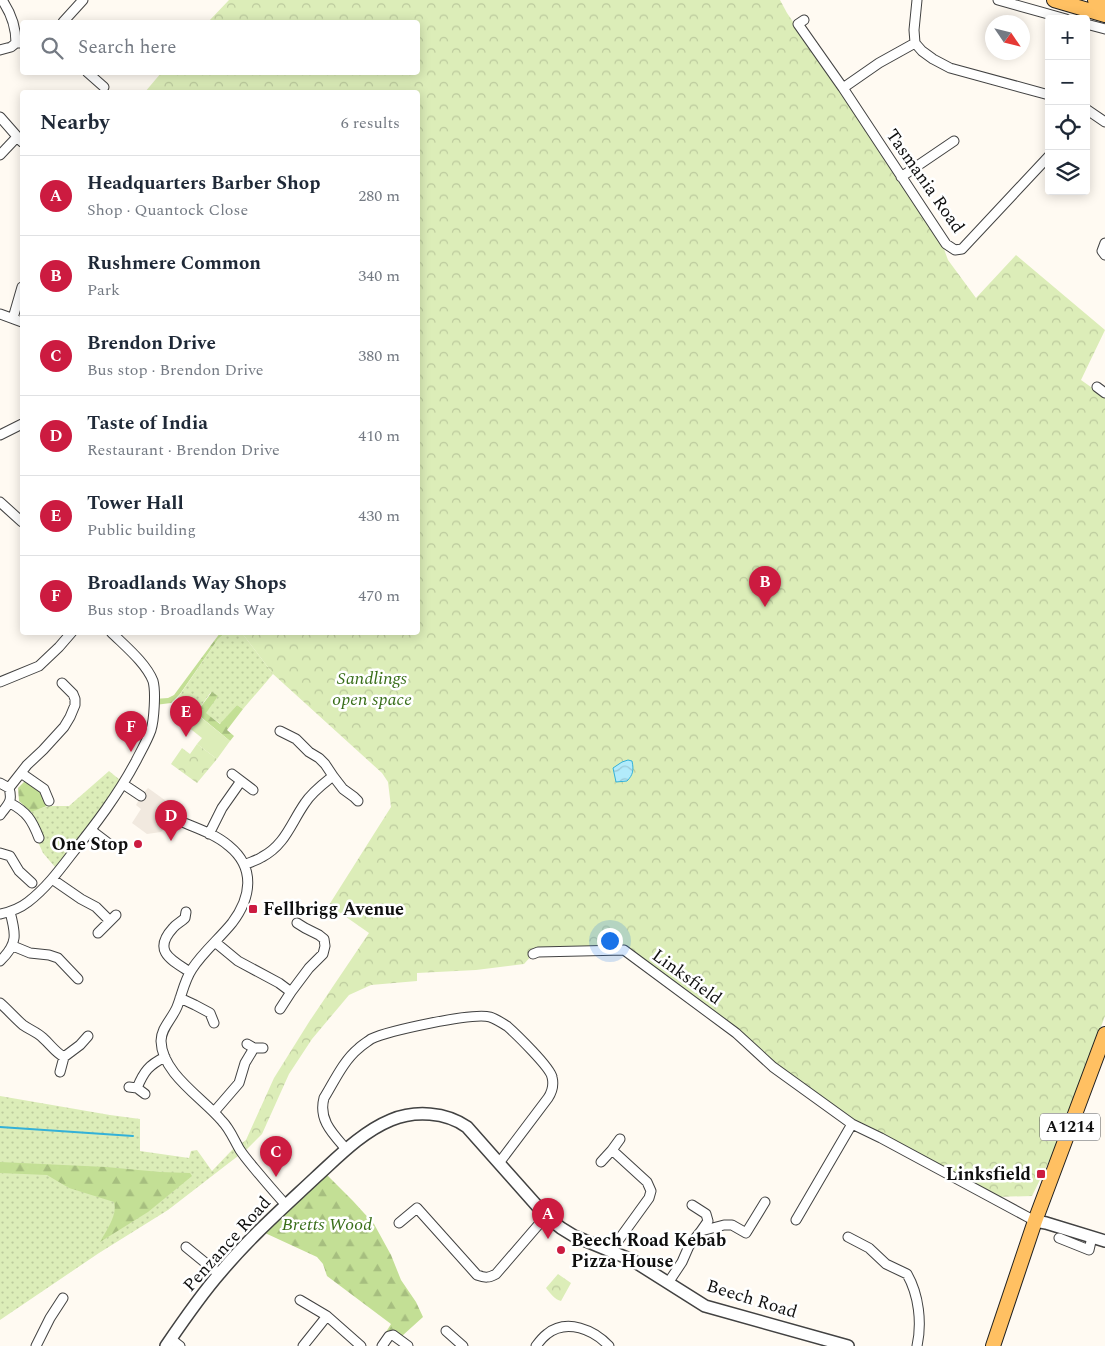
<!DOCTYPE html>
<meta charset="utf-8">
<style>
:root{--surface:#fff;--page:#f2f2f3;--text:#1f2937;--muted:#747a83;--line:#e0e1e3;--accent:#cc1b40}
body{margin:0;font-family:Spectral,serif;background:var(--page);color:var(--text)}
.controls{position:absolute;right:15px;top:15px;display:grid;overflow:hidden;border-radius:5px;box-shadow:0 2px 12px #0003}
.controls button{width:45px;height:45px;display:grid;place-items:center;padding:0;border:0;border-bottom:1px solid var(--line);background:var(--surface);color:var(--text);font:25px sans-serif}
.compass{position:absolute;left:985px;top:15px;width:45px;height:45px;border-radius:50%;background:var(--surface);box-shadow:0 2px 12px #0003;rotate:125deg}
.you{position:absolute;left:609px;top:940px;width:18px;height:18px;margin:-12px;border:4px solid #fff;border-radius:50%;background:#1a73e8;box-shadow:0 0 0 8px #1a73e833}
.badge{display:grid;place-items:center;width:32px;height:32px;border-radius:50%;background:var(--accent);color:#fff;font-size:16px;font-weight:700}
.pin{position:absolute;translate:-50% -41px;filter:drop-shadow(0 1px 2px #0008)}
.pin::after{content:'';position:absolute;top:26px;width:18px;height:15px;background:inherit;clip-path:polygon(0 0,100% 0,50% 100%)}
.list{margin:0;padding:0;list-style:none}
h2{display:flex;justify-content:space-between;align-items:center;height:65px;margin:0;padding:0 20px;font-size:21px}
h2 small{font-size:16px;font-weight:400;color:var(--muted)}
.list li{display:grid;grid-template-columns:32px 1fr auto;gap:15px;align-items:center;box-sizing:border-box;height:80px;padding:0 20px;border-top:1px solid var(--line)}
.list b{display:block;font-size:19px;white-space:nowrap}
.list p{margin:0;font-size:16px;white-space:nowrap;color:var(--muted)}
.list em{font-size:16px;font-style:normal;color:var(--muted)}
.icon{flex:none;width:28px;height:28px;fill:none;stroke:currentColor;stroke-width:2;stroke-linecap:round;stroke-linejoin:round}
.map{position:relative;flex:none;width:1105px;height:1346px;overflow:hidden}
.search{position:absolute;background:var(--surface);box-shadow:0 2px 12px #0003;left:20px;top:20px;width:400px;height:55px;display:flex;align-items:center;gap:12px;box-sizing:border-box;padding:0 18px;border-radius:5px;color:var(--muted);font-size:19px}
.panel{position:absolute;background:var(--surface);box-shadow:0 2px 12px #0003;left:20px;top:90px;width:400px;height:545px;border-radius:5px}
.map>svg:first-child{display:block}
</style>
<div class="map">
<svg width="1105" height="1346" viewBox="0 0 1105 1346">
<defs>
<pattern id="grass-dots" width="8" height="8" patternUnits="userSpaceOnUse" patternTransform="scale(1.25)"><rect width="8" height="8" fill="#dcedb8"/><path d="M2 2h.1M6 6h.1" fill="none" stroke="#bcca9d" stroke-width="1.8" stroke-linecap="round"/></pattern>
<pattern id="forest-firs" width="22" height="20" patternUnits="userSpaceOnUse" patternTransform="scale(1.25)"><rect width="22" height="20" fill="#c3df95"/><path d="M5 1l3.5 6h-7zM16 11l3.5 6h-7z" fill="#a6be7f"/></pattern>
<pattern id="park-crowns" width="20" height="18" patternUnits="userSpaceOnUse" patternTransform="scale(1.25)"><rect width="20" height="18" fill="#dcedb8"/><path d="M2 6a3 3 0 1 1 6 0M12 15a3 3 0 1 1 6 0" fill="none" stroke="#bcca9d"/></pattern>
<pattern id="water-waves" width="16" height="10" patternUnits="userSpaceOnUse" patternTransform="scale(1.25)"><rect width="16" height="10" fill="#b2ebfb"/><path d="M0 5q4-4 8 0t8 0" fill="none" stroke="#98c8d6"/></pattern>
</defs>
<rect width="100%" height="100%" fill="#fffaf2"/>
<path fill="url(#grass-dots)" d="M 225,633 L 242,633 L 273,674 L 243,709 L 237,705 L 221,724 L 205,713 L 211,692 L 196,713 L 177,699 L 218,639 Z
M 109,771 L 120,780 L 89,826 L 55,867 L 43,853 L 38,842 L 43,839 L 31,811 L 49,806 L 69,806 Z
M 0,1096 L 110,1115 L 140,1119 L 140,1151 L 189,1158 L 191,1151 L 197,1150 L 212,1171 L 232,1150 L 246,1140 L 247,1149 L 168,1210 L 99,1253 L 0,1320 Z"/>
<path fill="url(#forest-firs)" d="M 220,633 L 225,633 L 218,639 L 180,694 L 171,703 L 155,705 L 154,699 L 168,698 L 174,695 Z
M 212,692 L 218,696 L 206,713 L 220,724 L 237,705 L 243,709 L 227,730 L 234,736 L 230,741 L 196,713 Z
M 26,780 L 41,791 L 47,806 L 31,812 L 19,801 L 18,788 Z
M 0,1162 L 106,1167 L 160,1172 L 190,1173 L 192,1176 L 148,1212 L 100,1242 C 106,1231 118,1215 114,1202 L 69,1188 L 47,1175 L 0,1173 Z
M 327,1175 L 353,1201 L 374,1224 L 391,1255 L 401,1280 L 416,1302 L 423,1317 L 402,1336 L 394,1331 L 387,1333 L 386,1332 L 391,1324 L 327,1276 L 323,1264 L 317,1257 L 265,1233 Z"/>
<path fill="url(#park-crowns)" d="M 229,0 L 780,0 L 787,13 L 849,104 L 944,249 L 948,260 L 976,298 L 1016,255 L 1105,330 L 1081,380 L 1105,397 L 1105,1016 L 1056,1147 L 1032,1196 L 994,1197 L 852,1124 L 623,950 L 533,954 L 524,964 L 476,970 L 417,973 L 417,981 L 371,985 L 349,995 L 312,1039 L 289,1074 L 262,1134 L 247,1149 L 246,1140 L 274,1078 L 309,1022 L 369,933 L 329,905 L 391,807 L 388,782 L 382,773 L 273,674 L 242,633 L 418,632 L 418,92 L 145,92 L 161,73 L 418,72 L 418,22 L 208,22 Z
M 197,744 L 217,759 L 197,783 L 171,764 L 182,748 L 190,754 Z
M 558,1274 L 571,1283 L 561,1301 C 555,1300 550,1293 546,1288 Z"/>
<path fill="#dcedb8" d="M 193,711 L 230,741 L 217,759 L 197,744 L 202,738 L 183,723 Z"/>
<path fill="#f1e9df" d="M 148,788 L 180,811 L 169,827 L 166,825 L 161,832 L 147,834 L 132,823 L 141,809 L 136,805 L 141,796 Z"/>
<path fill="url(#water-waves)" stroke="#33b1d8" d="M 628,760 L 632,761 C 634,770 633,775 627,781 L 616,782 L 613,768 L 622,762 Z"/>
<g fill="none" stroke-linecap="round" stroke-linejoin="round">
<path stroke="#33b1d8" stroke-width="2" d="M 0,1127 L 133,1136"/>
<g stroke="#424242" stroke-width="11">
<path id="minor" d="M 2,0 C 11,13 16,27 16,43
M 917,0 L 914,30 L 915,43 L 922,51 L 933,59 L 950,68 L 1049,95
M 998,0 L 1066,19
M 804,20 L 798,24 L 843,88 L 946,244 L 955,250 L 962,249 L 1049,156
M 63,22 L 83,0
M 1086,24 L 1105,29
M 0,50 L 11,47 L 16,43 L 22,43
M 87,72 L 104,87
M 843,88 L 879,63 L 915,43
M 1086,109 L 1105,122
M 0,117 L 22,142
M 0,155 L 17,137
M 901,177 L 954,141
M 1105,243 L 1102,251 L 1105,255
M 0,314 L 22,322
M 13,318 L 22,287
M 1097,387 L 1105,393
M 0,435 L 22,424
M 0,502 L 22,522
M 0,682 L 39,666 L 59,647 L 72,632
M 21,773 L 44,789 L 49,801
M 232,774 L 253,790
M 333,776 L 343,789 L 354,797 L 358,801
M 0,783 L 9,788 L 27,765 L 43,750 L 64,727 L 70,717 L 75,705 L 75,699 L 73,694 L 62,683
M 123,784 L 141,796
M 10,803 C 27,812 32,820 39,838
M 0,815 C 8,804 13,802 9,788
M 175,819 C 193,827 214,833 229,846 C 256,868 251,898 232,923 C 219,939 203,952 192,969 C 184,981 182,995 177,1007 C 172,1019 161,1028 161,1041 C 162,1074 203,1098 222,1121 C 230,1129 234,1140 240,1150 C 244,1156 249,1162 254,1168 C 264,1180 275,1193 286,1205
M 91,830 L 112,846
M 209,834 L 222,808 L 241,781
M 0,853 L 10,856 L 19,871 L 32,883
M 244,865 C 250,862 256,861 262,857 C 285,845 291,823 305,803 C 312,792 323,784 333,776 L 325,764 L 319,758 L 309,752 L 296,739 L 280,731
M 52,879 L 81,899 L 96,907 L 110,921
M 186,912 L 185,918 C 181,922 176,924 173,928 C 152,951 171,960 190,972
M 0,914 C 10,912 19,909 28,902 C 45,889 58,872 71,855 C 95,825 118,795 136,761 C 141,751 147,741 151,730 C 154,720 156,692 153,681 C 146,663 125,646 111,632
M 98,933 L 116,915
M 215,942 L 238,961 L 279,983 L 291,992 L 309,968 L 323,954 L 325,946 L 324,939 L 319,935 L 305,928 L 297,923
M 13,946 L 30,953 L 49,955 L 58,958 L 78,979
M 533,954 L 538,952 L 624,950 L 736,1033 L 773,1067 L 852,1124 L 881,1138 L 1035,1221
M 0,961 C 18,944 16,934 10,912
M 180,998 L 195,1005 L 210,1013 L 214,1023
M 0,1003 C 8,1010 15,1018 23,1025 C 30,1030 37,1032 43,1038 C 51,1045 55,1052 64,1057 L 80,1045 L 88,1036
M 280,1009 L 291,992
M 247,1044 L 254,1048 L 263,1048
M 60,1072 L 64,1057
M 129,1087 L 137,1088 L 145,1094
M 137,1088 C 144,1071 149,1065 165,1057
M 214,1112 L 239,1083 L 245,1063 L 254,1048
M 346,1149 C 333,1134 318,1120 324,1098 C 334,1082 343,1061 359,1048 C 362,1045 367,1042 371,1039 C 388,1031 473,1012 490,1017 C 496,1019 502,1023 507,1026 C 516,1034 550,1067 552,1077 C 554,1085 552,1092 548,1098 L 499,1163
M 601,1162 L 612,1150
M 692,1205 L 706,1214 L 708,1221 L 701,1231
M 796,1220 L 852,1124
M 399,1223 L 417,1208 L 477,1275 C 485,1278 489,1278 496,1274 L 546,1216
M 848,1237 L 869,1248 L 886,1264 L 907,1274 C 919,1295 922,1323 917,1346
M 1059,1238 L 1089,1250 L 1092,1237
M 186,1247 L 219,1274
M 613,1252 L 615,1245 L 649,1198 L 651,1191 L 647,1182 L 612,1150 L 620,1139
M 668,1283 L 682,1262 L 689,1246 L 701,1231 L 724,1225 L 732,1225 L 746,1233 L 765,1202
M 300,1300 L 327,1316
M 446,1331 L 463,1346
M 171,1339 L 180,1346
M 36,1346 L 50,1318 L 63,1298
M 303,1346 L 327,1316 L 361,1346
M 382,1346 L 389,1336 L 393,1335 L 408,1346
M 536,1346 C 539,1342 543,1337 547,1334 C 567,1318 594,1330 609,1346"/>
</g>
<g stroke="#424242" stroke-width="14">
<path id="tertiary" d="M 1035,1221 L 1046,1223 L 1105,1241
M 166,1346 C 183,1321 200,1296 220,1273 C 249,1238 283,1208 316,1177 C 339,1156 362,1132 391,1120 C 415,1110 446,1112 467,1127 L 546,1216 L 561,1228 L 574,1236 L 632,1260 L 705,1306 L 848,1346"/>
</g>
<g stroke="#202020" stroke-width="16">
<path id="primary" d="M 1054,0 L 1105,15
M 1095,0 L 1105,3
M 993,1346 L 1035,1221 L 1105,1034"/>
</g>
<use href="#minor" stroke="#fff" stroke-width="9"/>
<use href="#tertiary" stroke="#fff" stroke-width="11"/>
<use href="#primary" stroke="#ffc062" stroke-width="14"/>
</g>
<g fill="#cc1b40" stroke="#fff" stroke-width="2">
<circle cx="138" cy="844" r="5"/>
<rect x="248" y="904" width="10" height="10" rx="2.5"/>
<rect x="1036" y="1169" width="10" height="10" rx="2.5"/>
<circle cx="561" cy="1250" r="5"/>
</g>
<g text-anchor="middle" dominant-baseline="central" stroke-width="5" stroke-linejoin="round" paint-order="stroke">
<rect fill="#fff" stroke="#575757" stroke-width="1" x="1040" y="1113.5" width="60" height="27" rx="4"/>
<g font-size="16" font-weight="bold" fill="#0f0f0f">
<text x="1070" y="1127">A1214</text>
</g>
<g font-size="18" fill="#0f0f0f" stroke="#fff">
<text transform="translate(925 181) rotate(55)">Tasmania Road</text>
<text transform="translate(687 977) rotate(36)">Linksfield</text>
<text transform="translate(227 1244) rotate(-48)">Penzance Road</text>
<text transform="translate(752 1299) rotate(17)">Beech Road</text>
</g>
<g font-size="18" font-style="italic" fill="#386e19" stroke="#fff">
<text x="372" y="678">Sandlings<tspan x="372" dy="21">open space</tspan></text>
<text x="327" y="1224">Bretts Wood</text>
</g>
<g font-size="18" font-weight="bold" fill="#0f0f0f" stroke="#fff" text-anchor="end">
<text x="128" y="844">One Stop</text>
<text x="263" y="909" text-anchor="start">Fellbrigg Avenue</text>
<text x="1031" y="1174">Linksfield</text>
<text x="571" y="1240" text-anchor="start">Beech Road Kebab<tspan x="571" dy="21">Pizza House</tspan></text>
</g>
</g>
</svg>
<div class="controls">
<button>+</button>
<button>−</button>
<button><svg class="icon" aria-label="locate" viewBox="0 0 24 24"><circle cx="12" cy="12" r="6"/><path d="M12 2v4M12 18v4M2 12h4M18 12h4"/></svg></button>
<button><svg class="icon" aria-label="layers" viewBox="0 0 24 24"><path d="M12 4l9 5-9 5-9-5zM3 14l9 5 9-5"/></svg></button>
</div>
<svg class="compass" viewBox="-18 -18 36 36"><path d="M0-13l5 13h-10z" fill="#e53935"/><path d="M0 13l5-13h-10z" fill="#747a83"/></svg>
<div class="you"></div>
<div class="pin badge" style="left:548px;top:1239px">A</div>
<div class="pin badge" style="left:765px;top:607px">B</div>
<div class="pin badge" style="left:276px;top:1177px">C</div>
<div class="pin badge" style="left:171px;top:841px">D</div>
<div class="pin badge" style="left:186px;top:737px">E</div>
<div class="pin badge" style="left:131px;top:752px">F</div>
<div class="search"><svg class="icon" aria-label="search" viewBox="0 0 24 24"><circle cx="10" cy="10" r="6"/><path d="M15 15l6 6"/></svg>Search here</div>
<section class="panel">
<h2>Nearby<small>6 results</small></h2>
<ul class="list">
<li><span class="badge">A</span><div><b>Headquarters Barber Shop</b><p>Shop · Quantock Close</p></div><em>280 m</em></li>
<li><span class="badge">B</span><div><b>Rushmere Common</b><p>Park</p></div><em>340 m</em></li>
<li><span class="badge">C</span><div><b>Brendon Drive</b><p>Bus stop · Brendon Drive</p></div><em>380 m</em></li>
<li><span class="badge">D</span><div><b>Taste of India</b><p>Restaurant · Brendon Drive</p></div><em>410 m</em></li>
<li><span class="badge">E</span><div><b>Tower Hall</b><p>Public building</p></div><em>430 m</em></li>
<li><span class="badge">F</span><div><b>Broadlands Way Shops</b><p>Bus stop · Broadlands Way</p></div><em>470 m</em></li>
</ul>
</section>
</div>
